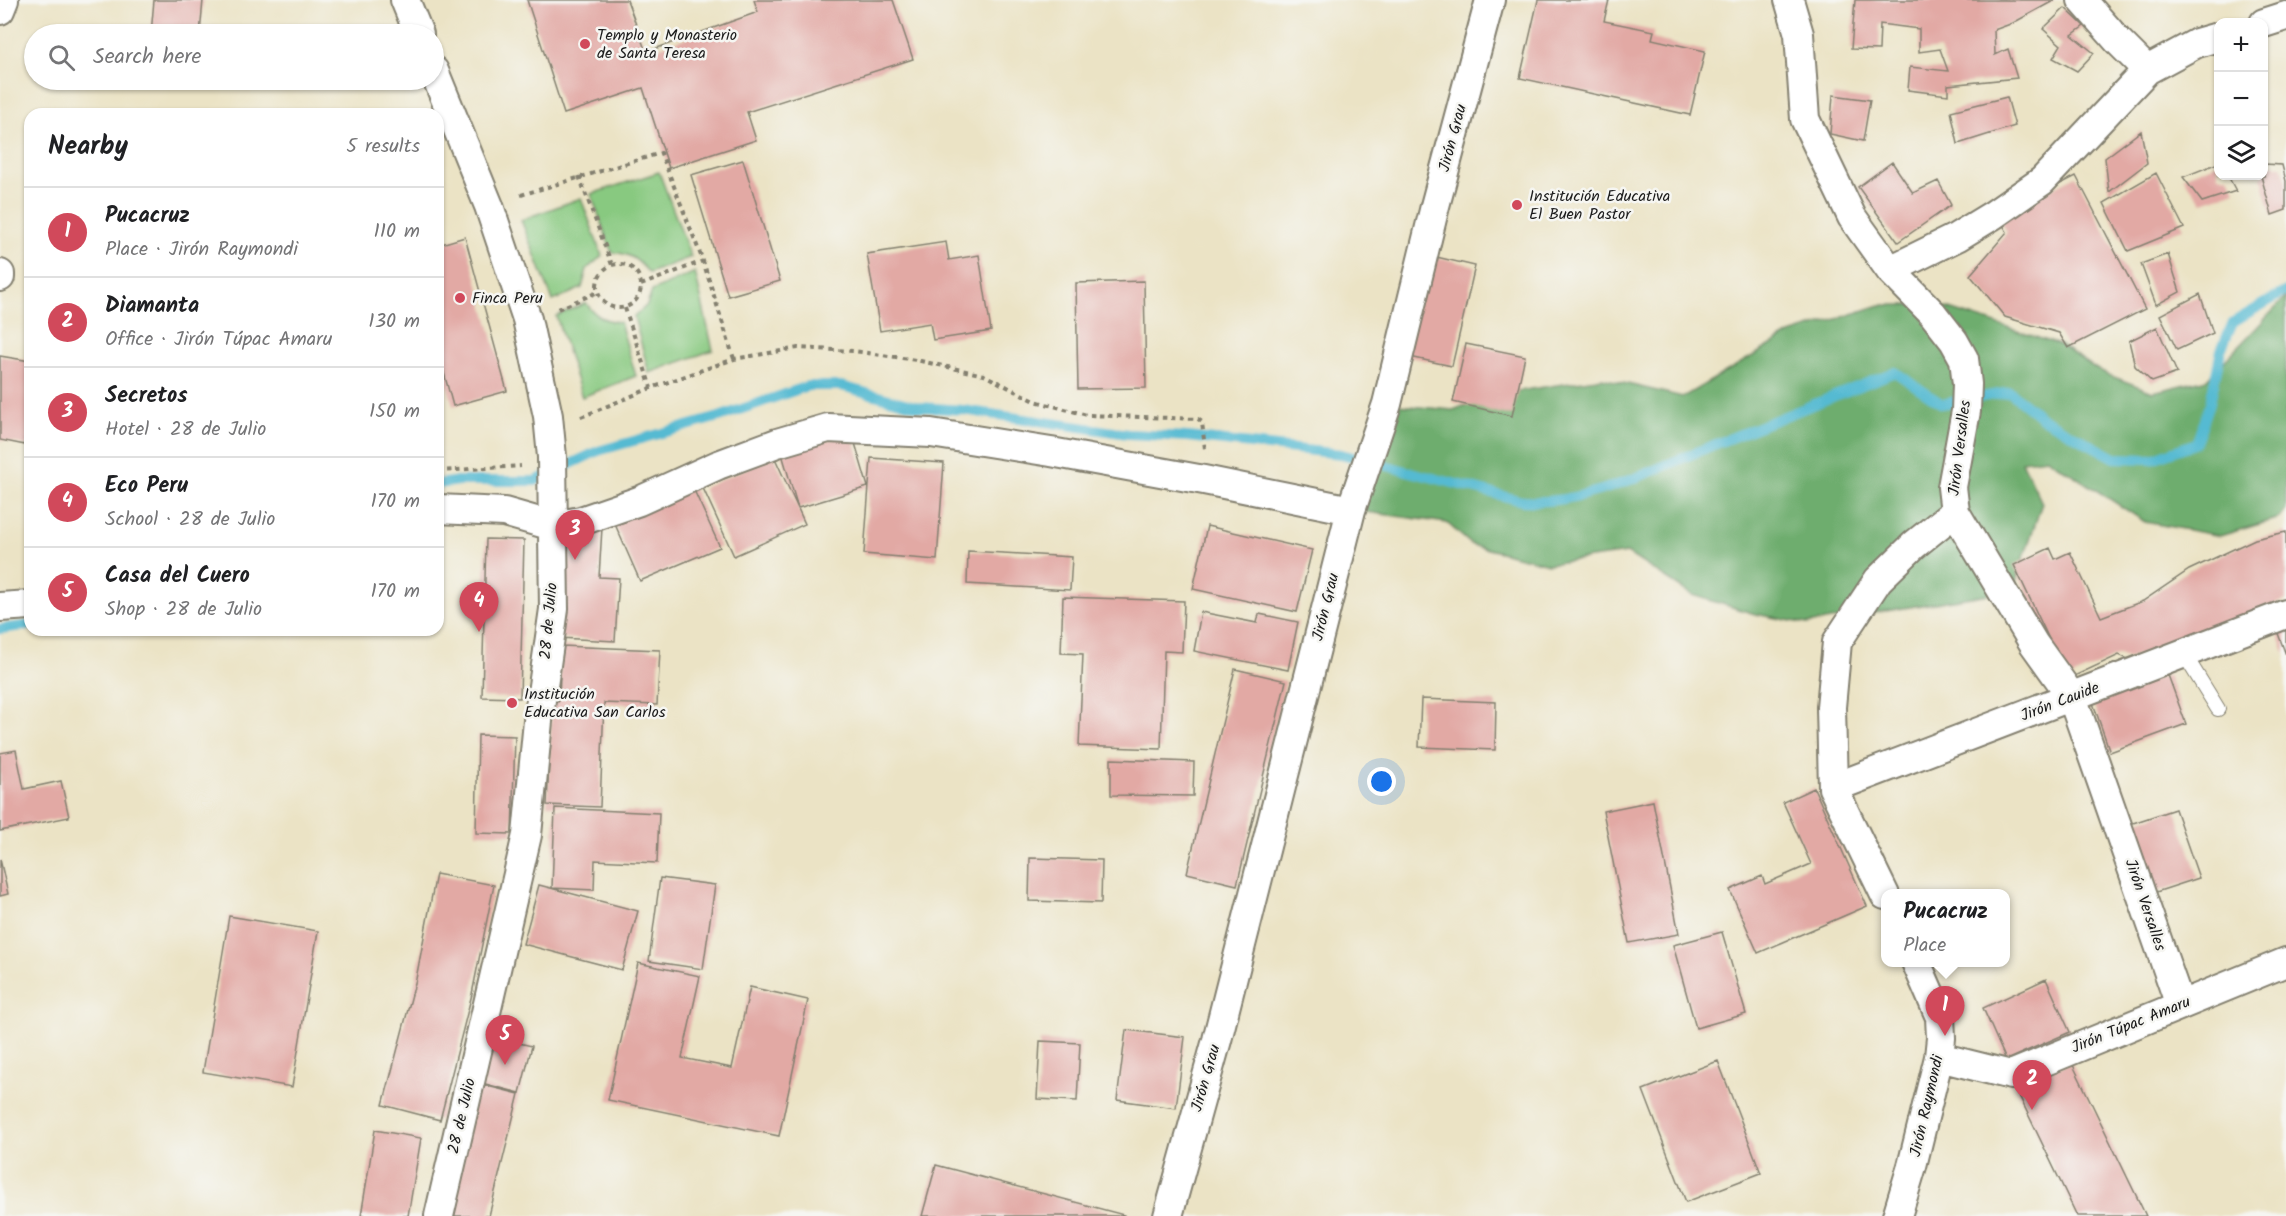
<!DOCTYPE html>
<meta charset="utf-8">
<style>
:root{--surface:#fff;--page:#f2f2f2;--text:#202124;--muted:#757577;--line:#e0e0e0;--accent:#d1495b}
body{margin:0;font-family:Kalam,sans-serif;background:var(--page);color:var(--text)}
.controls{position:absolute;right:18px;top:18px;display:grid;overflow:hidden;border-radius:12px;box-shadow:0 2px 4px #0004}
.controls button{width:54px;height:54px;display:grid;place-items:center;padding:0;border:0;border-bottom:2px solid var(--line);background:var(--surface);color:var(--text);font:30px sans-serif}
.you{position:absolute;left:1382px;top:782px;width:21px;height:21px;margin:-15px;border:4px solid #fff;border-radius:50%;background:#1a73e8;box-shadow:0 0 0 9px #1a73e833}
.badge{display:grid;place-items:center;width:39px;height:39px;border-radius:50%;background:var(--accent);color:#fff;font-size:20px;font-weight:700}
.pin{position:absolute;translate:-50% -50px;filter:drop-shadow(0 2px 3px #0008)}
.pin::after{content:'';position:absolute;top:32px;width:21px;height:18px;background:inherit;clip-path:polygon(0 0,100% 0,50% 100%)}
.popup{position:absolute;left:1881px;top:889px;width:129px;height:78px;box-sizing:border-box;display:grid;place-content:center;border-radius:12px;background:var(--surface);filter:drop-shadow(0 2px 4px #0005);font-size:20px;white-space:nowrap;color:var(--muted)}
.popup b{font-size:22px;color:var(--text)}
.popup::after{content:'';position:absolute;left:50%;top:100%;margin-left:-12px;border:12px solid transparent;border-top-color:var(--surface)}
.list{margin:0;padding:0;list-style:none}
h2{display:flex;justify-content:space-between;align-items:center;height:78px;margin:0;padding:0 24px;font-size:26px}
h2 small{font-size:20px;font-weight:400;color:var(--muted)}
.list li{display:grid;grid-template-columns:39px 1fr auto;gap:18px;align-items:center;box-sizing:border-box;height:90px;padding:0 24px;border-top:2px solid var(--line)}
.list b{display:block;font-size:22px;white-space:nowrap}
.list p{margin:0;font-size:20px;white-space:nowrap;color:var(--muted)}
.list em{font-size:20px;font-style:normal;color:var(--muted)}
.icon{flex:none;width:33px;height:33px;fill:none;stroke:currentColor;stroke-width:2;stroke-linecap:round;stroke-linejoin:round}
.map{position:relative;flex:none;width:2286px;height:1216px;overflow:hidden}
.search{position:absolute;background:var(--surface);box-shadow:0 2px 4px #0004;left:24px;top:24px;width:420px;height:66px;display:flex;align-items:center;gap:15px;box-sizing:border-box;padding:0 21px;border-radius:33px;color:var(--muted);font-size:22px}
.panel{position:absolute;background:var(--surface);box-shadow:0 2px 4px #0004;left:24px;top:108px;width:420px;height:528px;border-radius:18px}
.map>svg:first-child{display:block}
</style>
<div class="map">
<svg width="2286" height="1216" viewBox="0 0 2286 1216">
<rect width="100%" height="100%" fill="#f6f6f2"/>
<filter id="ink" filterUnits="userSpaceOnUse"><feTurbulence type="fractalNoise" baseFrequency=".0167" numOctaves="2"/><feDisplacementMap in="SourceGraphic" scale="12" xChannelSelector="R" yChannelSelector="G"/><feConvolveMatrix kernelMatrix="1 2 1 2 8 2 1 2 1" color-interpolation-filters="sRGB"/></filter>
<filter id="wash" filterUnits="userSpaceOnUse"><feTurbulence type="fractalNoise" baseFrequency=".008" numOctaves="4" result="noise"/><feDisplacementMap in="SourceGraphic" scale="24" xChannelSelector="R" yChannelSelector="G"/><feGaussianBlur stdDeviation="1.35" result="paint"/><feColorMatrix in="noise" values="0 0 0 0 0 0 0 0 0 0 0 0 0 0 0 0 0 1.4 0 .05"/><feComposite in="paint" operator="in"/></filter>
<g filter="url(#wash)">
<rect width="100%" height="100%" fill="#ebe3c5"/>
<path fill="#88c980" stroke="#52724e" stroke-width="1.5" d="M 659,172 L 691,257 L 649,273 C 638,260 629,252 612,253 L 591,194 Z
M 581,198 L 602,256 L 587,269 L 582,288 L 553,301 L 521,220 Z
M 695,272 L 713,350 L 649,373 L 634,317 L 647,305 L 652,291 Z
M 586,303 C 595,316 604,321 620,322 L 636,376 L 582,397 L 556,316 Z"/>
<path fill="#6ead6e" stroke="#456445" stroke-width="1.5" d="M 2286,297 L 2286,510 L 2280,518 L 2220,536 L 2145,522 L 2047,458 L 2022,461 L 2042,503 L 2013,590 L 1807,624 L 1755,614 L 1692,595 L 1627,553 L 1548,564 L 1472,545 L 1447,523 L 1351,510 L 1387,404 L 1453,410 L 1492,395 L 1602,378 L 1683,397 L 1790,334 L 1880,305 L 1919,305 L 1947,308 L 2060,345 L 2101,372 L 2153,392 L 2207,379 Z"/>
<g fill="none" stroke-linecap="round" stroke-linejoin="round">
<path stroke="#54bad2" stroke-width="10" d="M 438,484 L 459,481 L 535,481 L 598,451 L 719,417 L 808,386 L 841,386 L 919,407 L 963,410 L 1128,434 L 1188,437 L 1341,454 L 1522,501 C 1584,506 1648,472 1704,449 C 1768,423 1831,397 1895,372 L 1942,404 L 2010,392 L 2042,418 L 2115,458 L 2152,459 L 2196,443 L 2210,403 L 2221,350 L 2233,322 L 2286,291
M 0,629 L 30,625"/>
</g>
<g id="blocks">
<path fill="#e2a9a4" d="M 154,0 L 203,0 L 200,34 L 151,34 Z
M 527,0 L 627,0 L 646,52 L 758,12 L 754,0 L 893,0 L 913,59 L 747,112 L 756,140 L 669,168 L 643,88 L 564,114 Z
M 1538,0 L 1609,0 L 1604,21 L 1654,31 L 1652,39 L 1705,51 L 1690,115 L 1520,78 Z
M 1855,0 L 2055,0 L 2013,23 L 1994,30 L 1995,55 L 2008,49 L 2017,78 L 1948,85 L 1948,95 L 1908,90 L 1910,67 L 1948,71 L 1940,49 L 1919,52 L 1919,29 L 1880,24 L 1879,50 L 1851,49 Z
M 2065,8 L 2084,26 L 2072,35 L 2094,53 L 2077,71 L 2053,58 L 2061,45 L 2043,29 Z
M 1833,95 L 1870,100 L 1863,141 L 1830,134 Z
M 2007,97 L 2015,126 L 1958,144 L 1951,111 Z
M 2141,131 L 2147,163 L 2109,192 L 2105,158 Z
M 743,160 L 780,281 L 728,296 L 691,175 Z
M 1892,162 L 1913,193 L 1938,181 L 1951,205 L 1898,242 L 1858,187 Z
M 2218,163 L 2218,176 L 2228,176 L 2236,191 L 2202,202 L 2183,177 Z
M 2264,164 L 2282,165 L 2286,181 L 2286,210 L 2272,215 L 2261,176 L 2264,176 Z
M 2156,173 L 2184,228 L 2128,251 L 2104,203 Z
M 2076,176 L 2145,309 L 2068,348 L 2059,333 L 2005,317 L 1970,275 L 2007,232 L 1998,216 Z
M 465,237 L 507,391 L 453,406 L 438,351 L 438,245 Z
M 946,242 L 949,260 L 979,255 L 991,331 L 933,340 L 930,323 L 880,331 L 867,254 Z
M 2168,254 L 2180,292 L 2156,305 L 2141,264 Z
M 1428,255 L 1475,266 L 1452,366 L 1405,356 Z
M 1144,281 L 1146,388 L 1078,389 L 1076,283 Z
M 2200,294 L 2213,333 L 2177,350 L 2160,315 Z
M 2157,327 L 2177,373 L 2152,382 L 2135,366 L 2129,341 Z
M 1466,344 L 1525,356 L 1512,416 L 1453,402 Z
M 0,356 L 30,361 L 30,446 L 0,440 Z
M 852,433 L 868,487 L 798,508 L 782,454 Z
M 774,456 L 805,524 L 734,556 L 703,488 Z
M 871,458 L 944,463 L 937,560 L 864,554 Z
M 693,488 L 720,547 L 640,581 L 614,522 Z
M 565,526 L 602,528 L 599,577 L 619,578 L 615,641 L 559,638 Z
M 1207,526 L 1312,550 L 1297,612 L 1193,589 Z
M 2286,532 L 2286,600 L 2216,630 L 2128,659 L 2119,655 L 2068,679 L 2014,565 L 2050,548 L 2055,559 L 2070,552 L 2101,617 L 2143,601 L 2189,570 L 2255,539 Z
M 486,539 L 524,540 L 520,698 L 482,697 Z
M 968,551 L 1072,557 L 1070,590 L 967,584 Z
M 1063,597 L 1184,601 L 1182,652 L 1164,651 L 1161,749 L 1079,746 L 1083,654 L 1061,653 Z
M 1201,612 L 1257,623 L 1259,614 L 1298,622 L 1288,670 L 1194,651 Z
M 2286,624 L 2286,655 L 2276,628 Z
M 561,646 L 660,650 L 657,705 L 604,703 L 600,807 L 547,805 L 552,700 L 559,701 Z
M 1235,669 L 1286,681 L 1237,885 L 1187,873 Z
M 2168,675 L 2186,724 L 2110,752 L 2093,703 Z
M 1421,699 L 1496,702 L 1495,750 L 1419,747 Z
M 478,735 L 515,736 L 512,834 L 476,833 Z
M 16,750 L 24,789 L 61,781 L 69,817 L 0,831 L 0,753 Z
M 1111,759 L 1194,762 L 1193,796 L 1111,795 Z
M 1814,788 L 1867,906 L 1758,953 L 1730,890 L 1762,876 L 1765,884 L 1811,864 L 1783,802 Z
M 1653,801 L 1679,934 L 1629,943 L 1603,811 Z
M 555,808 L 659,813 L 657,863 L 595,860 L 594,890 L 552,888 Z
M 2175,809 L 2199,878 L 2150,894 L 2127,825 Z
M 1030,858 L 1102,860 L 1101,903 L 1029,901 Z
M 0,859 L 8,894 L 0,896 Z
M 436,874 L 494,885 L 472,994 L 440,1120 L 383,1105 L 416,979 Z
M 660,878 L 715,885 L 703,969 L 649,961 Z
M 539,885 L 638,911 L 622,970 L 523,944 Z
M 229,916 L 318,931 L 292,1087 L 203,1072 Z
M 1722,932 L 1746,1014 L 1696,1028 L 1673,945 Z
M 638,963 L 700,976 L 682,1058 L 732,1068 L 750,987 L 808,1000 L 779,1136 L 608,1100 Z
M 2046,979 L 2070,1032 L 2006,1060 L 1983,1008 Z
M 1126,1030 L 1185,1037 L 1176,1108 L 1117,1100 Z
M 489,1036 L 532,1046 L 520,1093 L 478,1082 Z
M 1040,1041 L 1080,1043 L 1077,1101 L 1037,1099 Z
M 1718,1061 L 1761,1173 L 1686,1202 L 1643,1090 Z
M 2071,1061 L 2146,1216 L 2077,1216 L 2015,1087 Z
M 475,1083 L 519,1094 L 489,1216 L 443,1216 Z
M 375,1130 L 421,1138 L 408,1216 L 361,1216 Z
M 936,1165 L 1124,1215 L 1124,1216 L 922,1216 Z"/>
</g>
</g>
<g filter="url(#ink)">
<use href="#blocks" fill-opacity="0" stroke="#848070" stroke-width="1.5"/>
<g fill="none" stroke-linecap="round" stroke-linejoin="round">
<g stroke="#848070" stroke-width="16">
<path id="service" d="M 2184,654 L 2218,709"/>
</g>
<g stroke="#848070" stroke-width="32">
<path id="minor" d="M 405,0 L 419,34
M 1789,0 L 1799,34 L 1805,119 L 1852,217 L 1890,270 L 1933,314 L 1954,341 L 1964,359 L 1967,384 L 1966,411 L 1952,487 L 1955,512 L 2034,644 L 2072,697 L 2180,1005
M 2082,0 L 2118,41 L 2147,70
M 0,10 L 4,0
M 2264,23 L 2286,16
M 434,71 L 489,206 L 527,319 L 548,416 L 552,457 L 554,609 L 538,721 L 527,835 L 439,1216
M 1890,270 L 1957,237 L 1993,215 L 2042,181 L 2147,70 L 2197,43 L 2218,37
M 0,274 L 0,277
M 438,509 L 504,512 L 553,526 L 581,521 L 639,501 L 718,465 L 777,443 L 828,428 L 931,433 L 1051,452 L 1204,480 L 1351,510
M 0,607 L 30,605
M 1833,788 L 2286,614
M 1885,895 L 1833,788 L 1831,707 L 1837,642 L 1878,580 L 1914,545 L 1955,512
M 1939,1057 L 2011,1075 L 2286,962
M 1168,1216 L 1217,1040 L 1351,510 L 1387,404 L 1435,206 L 1490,0
M 1897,1216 L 1912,1166 L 1939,1057 L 1941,1038 L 1940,1017 L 1916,962"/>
</g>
<path stroke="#848070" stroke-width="4" stroke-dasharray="4.5 4.5" stroke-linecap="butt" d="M 579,176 L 612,265
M 521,195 L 661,153 L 703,261 L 734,359
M597 286a22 22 0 1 1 44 0a22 22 0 1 1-44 0Z
M 641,285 L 703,261
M 625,308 L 651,388
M 558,309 L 598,292
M 581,417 L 651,388 L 734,359 L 798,348 L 854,351 L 916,360 L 984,375 L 1035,401 L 1087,415 L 1198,419 L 1202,422 L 1205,449
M 438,471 L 521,466"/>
<use href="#service" stroke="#fff" stroke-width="14"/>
<use href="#minor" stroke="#fff" stroke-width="28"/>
</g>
</g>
<g fill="#d1495b" stroke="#f6f6f2" stroke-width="2">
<circle cx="585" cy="44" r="6"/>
<circle cx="1517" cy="205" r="6"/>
<circle cx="460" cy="298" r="6"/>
<circle cx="512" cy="703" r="6"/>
</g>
<g text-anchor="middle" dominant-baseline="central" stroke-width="5" stroke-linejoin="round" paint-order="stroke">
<g font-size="16" fill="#1c1c1c" stroke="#f6f6f2" text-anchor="start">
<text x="597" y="35">Templo y Monasterio<tspan x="597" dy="18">de Santa Teresa</tspan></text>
<text x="1529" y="196">Institución Educativa<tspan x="1529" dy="18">El Buen Pastor</tspan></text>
<text x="472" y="298">Finca Peru</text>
<text x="524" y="694">Institución<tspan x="524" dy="18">Educativa San Carlos</tspan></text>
</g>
<g font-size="16" fill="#1c1c1c" stroke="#f6f6f2">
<text transform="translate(1453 138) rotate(-75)">Jirón Grau</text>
<text transform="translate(1960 448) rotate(-83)">Jirón Versalles</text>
<text transform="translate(1326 607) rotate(-76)">Jirón Grau</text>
<text transform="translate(549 621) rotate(-85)">28 de Julio</text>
<text transform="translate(2060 702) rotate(-21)">Jirón Cauide</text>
<text transform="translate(2145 905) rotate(71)">Jirón Versalles</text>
<text transform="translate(2131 1025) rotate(-22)">Jirón Túpac Amaru</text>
<text transform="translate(1206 1078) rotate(-74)">Jirón Grau</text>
<text transform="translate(1927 1106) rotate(-77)">Jirón Raymondi</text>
<text transform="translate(462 1116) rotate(-77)">28 de Julio</text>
</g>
</g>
</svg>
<div class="controls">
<button>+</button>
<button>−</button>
<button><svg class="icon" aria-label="layers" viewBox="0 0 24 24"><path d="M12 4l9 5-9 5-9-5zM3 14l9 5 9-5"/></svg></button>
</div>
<div class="you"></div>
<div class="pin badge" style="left:1945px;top:1036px">1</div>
<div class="popup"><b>Pucacruz</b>Place</div>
<div class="pin badge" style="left:2032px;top:1110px">2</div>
<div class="pin badge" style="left:575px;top:560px">3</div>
<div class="pin badge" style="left:479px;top:632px">4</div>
<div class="pin badge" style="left:505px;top:1065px">5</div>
<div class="search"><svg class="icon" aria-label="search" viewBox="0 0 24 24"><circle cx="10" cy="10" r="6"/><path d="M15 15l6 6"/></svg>Search here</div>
<section class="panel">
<h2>Nearby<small>5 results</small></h2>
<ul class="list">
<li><span class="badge">1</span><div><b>Pucacruz</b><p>Place · Jirón Raymondi</p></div><em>110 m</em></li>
<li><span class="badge">2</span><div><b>Diamanta</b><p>Office · Jirón Túpac Amaru</p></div><em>130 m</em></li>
<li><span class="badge">3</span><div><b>Secretos</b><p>Hotel · 28 de Julio</p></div><em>150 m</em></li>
<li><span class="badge">4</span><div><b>Eco Peru</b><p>School · 28 de Julio</p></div><em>170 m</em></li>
<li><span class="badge">5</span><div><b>Casa del Cuero</b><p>Shop · 28 de Julio</p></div><em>170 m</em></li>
</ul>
</section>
</div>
